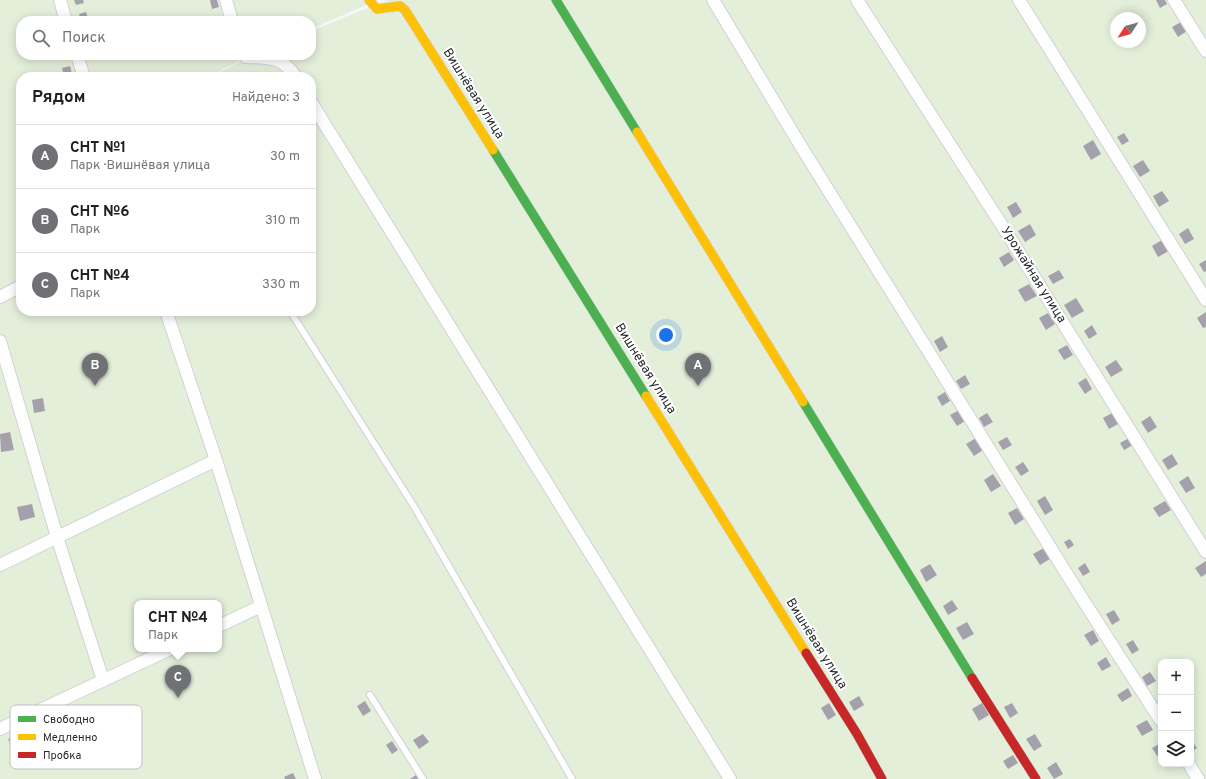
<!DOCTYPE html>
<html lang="ru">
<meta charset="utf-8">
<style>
:root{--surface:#fff;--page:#f2f2f2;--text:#202124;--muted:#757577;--line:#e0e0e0;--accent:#707175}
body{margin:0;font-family:Overpass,sans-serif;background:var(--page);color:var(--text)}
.controls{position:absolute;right:12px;bottom:12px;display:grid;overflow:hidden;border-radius:8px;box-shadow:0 2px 10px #0003}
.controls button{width:36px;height:36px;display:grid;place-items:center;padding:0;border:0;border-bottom:1px solid var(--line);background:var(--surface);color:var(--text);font:20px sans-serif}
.compass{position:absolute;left:1110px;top:12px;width:36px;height:36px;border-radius:50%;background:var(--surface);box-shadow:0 2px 10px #0003;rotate:234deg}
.you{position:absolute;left:666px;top:335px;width:14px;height:14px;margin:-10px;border:3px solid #fff;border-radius:50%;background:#1a73e8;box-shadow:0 0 0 6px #1a73e833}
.badge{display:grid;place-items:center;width:26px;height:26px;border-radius:50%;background:var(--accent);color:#fff;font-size:13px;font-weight:700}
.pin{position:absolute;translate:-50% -33px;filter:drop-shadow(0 1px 2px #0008)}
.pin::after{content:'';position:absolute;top:21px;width:14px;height:12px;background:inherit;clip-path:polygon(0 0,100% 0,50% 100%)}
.popup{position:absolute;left:134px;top:600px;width:88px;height:52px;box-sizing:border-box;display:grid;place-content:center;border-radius:8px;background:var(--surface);filter:drop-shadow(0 1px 3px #0005);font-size:13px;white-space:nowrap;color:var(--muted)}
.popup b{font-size:15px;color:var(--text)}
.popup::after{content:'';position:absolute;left:50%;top:100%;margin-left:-8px;border:8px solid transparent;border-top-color:var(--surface)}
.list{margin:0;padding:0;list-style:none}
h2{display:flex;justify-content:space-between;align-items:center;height:52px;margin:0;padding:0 16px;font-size:17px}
h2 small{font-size:13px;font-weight:400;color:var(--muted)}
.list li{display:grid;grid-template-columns:26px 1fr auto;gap:12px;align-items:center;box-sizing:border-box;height:64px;padding:0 16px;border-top:1px solid var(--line)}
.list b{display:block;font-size:15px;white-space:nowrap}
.list p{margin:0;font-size:13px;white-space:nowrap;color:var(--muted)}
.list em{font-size:13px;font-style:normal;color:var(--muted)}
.icon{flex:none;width:22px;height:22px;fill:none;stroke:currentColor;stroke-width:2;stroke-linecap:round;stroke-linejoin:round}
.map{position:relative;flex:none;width:1206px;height:779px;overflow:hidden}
.search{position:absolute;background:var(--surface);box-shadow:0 2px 10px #0003;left:16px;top:16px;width:300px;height:44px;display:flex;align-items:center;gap:10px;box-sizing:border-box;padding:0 14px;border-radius:16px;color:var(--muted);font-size:15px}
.panel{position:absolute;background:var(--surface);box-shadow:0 2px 10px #0003;left:16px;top:72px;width:300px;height:244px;border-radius:16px}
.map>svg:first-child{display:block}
</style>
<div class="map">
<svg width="1206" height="779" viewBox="0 0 1206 779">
<rect width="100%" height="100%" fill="#f6f6fb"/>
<path fill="#e4efda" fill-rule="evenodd" d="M 0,0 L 378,0 L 311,29 L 311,21 L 21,21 L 21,55 L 77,55 L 83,77 L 21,77 L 21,311 L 311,311 L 311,77 L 210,77 L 254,55 L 311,55 L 311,31 L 387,0 L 1206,0 L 1206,779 L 0,779 ZM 1116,18 L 1140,18 L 1140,42 L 1116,42 ZM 137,603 L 219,603 L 219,649 L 137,649 ZM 1161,662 L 1191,662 L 1191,764 L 1161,764 Z
M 78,55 L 250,55 L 208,77 L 85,77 Z"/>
<path fill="#a5a1ac" d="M 74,0 L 83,0 L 84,3 L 76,5 Z
M 210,0 L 217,0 L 219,7 L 212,9 Z
M 1156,0 L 1165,0 L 1167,4 L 1160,8 Z
M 86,12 L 89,21 L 81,21 L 79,14 Z
M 1181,22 L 1187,31 L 1178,37 L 1172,27 Z
M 70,66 L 72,74 L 64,76 L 62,68 Z
M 1124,133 L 1129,141 L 1122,145 L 1117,137 Z
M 1093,140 L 1101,154 L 1091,160 L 1083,146 Z
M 1143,160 L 1150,171 L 1140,177 L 1133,166 Z
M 1162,191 L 1169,201 L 1159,207 L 1153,196 Z
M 1016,202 L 1022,212 L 1013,218 L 1007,207 Z
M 1030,224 L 1036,235 L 1025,242 L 1018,231 Z
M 1188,228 L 1194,239 L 1185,244 L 1179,234 Z
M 1162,240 L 1169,251 L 1158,257 L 1152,246 Z
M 1009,252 L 1014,260 L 1004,267 L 999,258 Z
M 1206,260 L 1206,271 L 1204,272 L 1199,264 Z
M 1059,270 L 1064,278 L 1053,284 L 1048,276 Z
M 1029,284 L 1037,296 L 1025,302 L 1018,290 Z
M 1076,298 L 1084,311 L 1072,318 L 1064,305 Z
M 1206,312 L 1206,327 L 1203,328 L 1197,318 Z
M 1048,313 L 1055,324 L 1046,330 L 1039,318 Z
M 1092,325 L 1097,334 L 1089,339 L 1084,331 Z
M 942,336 L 948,347 L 940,352 L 934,341 Z
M 1067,345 L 1073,355 L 1064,360 L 1058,350 Z
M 1116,360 L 1123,370 L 1111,377 L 1105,367 Z
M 965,375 L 970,384 L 961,389 L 956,381 Z
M 1086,378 L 1092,389 L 1085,394 L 1078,383 Z
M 945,392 L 950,401 L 942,406 L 937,397 Z
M 43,398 L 45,411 L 34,413 L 32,400 Z
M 959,410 L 965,421 L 957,426 L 950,415 Z
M 987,413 L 993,422 L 984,427 L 979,418 Z
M 1112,413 L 1118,424 L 1109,429 L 1103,418 Z
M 1150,416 L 1157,427 L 1148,433 L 1141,422 Z
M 10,432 L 14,450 L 1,452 L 0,434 Z
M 1007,437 L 1012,445 L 1003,450 L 998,442 Z
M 976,438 L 983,450 L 974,456 L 966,444 Z
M 1129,438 L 1133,445 L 1124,450 L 1120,443 Z
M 1172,454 L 1178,464 L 1168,470 L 1162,460 Z
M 1023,462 L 1029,471 L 1021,476 L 1015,467 Z
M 993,474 L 1001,486 L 991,492 L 984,480 Z
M 1188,476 L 1195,488 L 1186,493 L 1179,482 Z
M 1045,496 L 1053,510 L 1045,515 L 1037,501 Z
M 1165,501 L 1171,510 L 1159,517 L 1153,508 Z
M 32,504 L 35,517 L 20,521 L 17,507 Z
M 1017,508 L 1024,519 L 1015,525 L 1008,513 Z
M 1070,539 L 1074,545 L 1068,549 L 1064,542 Z
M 1044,548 L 1050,559 L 1040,565 L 1033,554 Z
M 1206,561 L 1206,574 L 1201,577 L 1195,568 Z
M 1085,563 L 1090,572 L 1083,576 L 1078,568 Z
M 930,564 L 937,575 L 926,582 L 920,570 Z
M 952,600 L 958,609 L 948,615 L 943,606 Z
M 1114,610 L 1120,620 L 1112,625 L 1106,614 Z
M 967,622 L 974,634 L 963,640 L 956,628 Z
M 1093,630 L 1099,641 L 1091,646 L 1084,635 Z
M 1133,640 L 1139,650 L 1132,654 L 1126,644 Z
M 1106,657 L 1111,666 L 1102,671 L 1097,663 Z
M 1150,672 L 1156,681 L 1147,686 L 1142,677 Z
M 1128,688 L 1132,696 L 1122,702 L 1117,695 Z
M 859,696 L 864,705 L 854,711 L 849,702 Z
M 365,701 L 371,711 L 363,716 L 357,706 Z
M 829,703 L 836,715 L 828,720 L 821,708 Z
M 982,703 L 989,715 L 979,721 L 972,709 Z
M 1012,703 L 1018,713 L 1010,718 L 1004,707 Z
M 1147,720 L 1153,730 L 1142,736 L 1136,726 Z
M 21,732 L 25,740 L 12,747 L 8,739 Z
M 423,734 L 429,742 L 419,749 L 413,740 Z
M 1035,734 L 1042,746 L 1034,751 L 1026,739 Z
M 1191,740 L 1197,748 L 1191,752 Z
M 392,741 L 398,750 L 392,754 L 386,745 Z
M 1161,743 L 1161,755 L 1158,757 L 1152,748 Z
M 1013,755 L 1018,763 L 1008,769 L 1003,761 Z
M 1056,762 L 1063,774 L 1054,779 L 1047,768 Z
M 293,773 L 296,779 L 285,779 L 284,777 Z
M 416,775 L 418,779 L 410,779 Z"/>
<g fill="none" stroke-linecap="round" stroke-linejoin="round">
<g stroke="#d1d1d5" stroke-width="8">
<path id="lane" d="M 290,311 L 415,508 L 572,779
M 370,695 L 423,779"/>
</g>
<g stroke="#d1d1d5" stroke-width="14">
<path id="street" d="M 60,0 L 66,21
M 226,0 L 232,21
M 713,0 L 802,148 L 1083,600 L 1161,721
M 857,0 L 1003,227 L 1206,552
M 1019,0 L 1206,300
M 1174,0 L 1206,51
M 77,55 L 84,77
M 245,55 L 246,57 C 269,58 282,56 296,77
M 311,102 L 730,779
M 0,297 L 21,286
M 166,311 L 216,460 L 315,779
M 0,341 L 57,537 L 103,680
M 0,565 L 216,460
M 219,626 L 261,606
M 0,729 L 170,649
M 1189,764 L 1198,779"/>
</g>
<g stroke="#d1d1d5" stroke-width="10">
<path id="fast" d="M 556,0 L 637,132
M 493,150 L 646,396
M 803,402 L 972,678"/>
</g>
<g stroke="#d1d1d5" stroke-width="10">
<path id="slow" d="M 369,0 L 377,9 L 400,6 L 405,10 L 493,150
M 637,132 L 803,402
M 646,396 L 806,653"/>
</g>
<g stroke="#d1d1d5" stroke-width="10">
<path id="jam" d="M 806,653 L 857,734 L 882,779
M 972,678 L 1036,779"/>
</g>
<use href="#lane" stroke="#fefefe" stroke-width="6"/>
<use href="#street" stroke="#fefefe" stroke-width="12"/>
<use href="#fast" stroke="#4caf50" stroke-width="9"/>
<use href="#slow" stroke="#ffc107" stroke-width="9"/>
<use href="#jam" stroke="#c62828" stroke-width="9"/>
</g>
<g text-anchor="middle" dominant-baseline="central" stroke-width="4" stroke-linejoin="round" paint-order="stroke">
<g font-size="13" fill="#28292d" stroke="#fff">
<text transform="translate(473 94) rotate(58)">Вишнёвая улица</text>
<text transform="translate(1033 275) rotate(58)">Урожайная улица</text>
<text transform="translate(645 369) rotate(58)">Вишнёвая улица</text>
<text transform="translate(816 644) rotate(58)">Вишнёвая улица</text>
</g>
</g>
<rect x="10" y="705" width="132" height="64" rx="6" fill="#fff" stroke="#bebfc0" stroke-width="1"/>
<rect x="18" y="716" width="18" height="6" fill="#4caf50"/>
<rect x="18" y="734" width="18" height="6" fill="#ffc107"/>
<rect x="18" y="752" width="18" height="6" fill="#c62828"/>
<g font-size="11" fill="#28292d">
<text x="43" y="723">Свободно</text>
<text x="43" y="741">Медленно</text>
<text x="43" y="759">Пробка</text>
</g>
</svg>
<div class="controls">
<button>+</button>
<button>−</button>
<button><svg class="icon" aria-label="layers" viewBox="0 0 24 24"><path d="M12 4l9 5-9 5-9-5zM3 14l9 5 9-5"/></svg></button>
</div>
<svg class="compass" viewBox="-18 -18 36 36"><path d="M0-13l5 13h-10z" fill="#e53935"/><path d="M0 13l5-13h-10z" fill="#757577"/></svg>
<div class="you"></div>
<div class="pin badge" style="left:698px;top:386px">A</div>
<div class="pin badge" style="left:95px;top:386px">B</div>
<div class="pin badge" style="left:178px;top:698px">C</div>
<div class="popup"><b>СНТ №4</b>Парк</div>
<div class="search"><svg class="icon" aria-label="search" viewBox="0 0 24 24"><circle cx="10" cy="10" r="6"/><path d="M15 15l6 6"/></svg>Поиск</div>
<section class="panel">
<h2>Рядом<small>Найдено: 3</small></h2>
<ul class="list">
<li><span class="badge">A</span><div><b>СНТ №1</b><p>Парк · Вишнёвая улица</p></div><em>30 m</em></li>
<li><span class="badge">B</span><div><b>СНТ №6</b><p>Парк</p></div><em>310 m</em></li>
<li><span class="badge">C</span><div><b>СНТ №4</b><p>Парк</p></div><em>330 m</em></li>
</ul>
</section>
</div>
